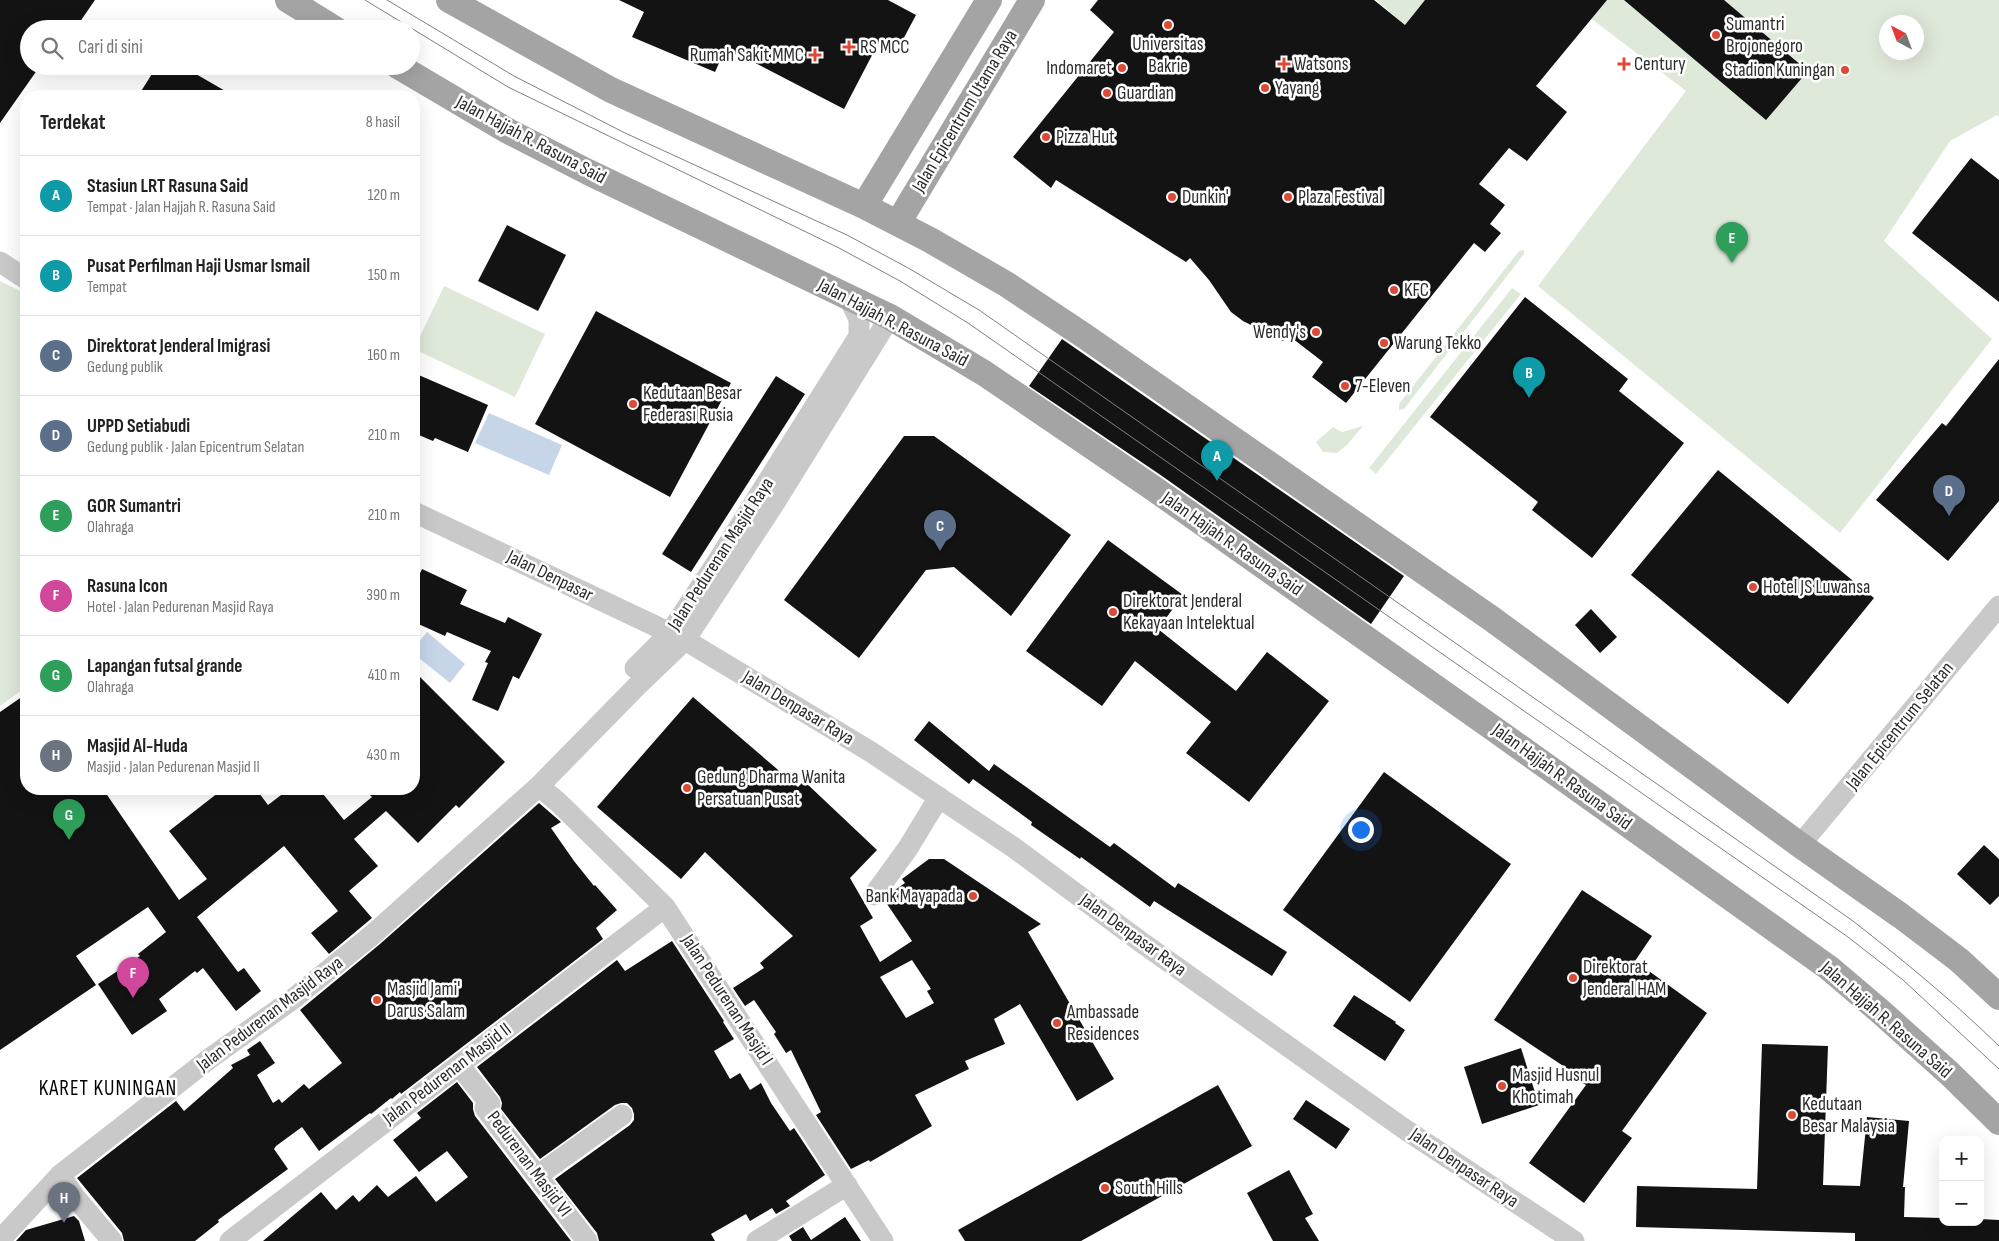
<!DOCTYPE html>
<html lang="id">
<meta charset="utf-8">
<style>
:root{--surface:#fff;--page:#f6f6f6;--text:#222;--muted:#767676;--line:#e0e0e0;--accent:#2563eb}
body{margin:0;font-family:"Sofia Sans Condensed",sans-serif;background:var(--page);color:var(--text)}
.controls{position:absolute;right:15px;bottom:15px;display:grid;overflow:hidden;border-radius:10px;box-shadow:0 5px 20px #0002}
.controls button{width:45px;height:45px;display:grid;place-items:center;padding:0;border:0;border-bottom:1px solid var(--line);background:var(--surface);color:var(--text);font:25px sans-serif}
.compass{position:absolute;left:1879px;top:15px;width:45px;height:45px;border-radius:50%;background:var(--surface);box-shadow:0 5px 20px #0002;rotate:319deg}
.you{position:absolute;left:1360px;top:829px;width:18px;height:18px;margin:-12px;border:4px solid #fff;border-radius:50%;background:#1a73e8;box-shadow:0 0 0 8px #1a73e833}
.badge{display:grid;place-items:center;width:32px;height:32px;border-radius:50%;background:var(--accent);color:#fff;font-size:16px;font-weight:700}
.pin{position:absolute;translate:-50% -41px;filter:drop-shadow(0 1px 2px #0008)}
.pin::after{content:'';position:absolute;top:26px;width:18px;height:15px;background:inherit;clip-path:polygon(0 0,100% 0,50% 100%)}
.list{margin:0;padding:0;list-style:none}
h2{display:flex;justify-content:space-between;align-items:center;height:65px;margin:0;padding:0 20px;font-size:21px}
h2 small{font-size:16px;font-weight:400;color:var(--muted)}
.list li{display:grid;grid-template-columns:32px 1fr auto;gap:15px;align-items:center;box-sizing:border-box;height:80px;padding:0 20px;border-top:1px solid var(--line)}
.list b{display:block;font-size:19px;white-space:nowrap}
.list p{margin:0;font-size:16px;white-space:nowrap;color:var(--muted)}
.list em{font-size:16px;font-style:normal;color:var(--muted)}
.icon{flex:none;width:28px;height:28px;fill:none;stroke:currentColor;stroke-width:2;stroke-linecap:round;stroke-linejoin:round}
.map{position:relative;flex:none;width:1999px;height:1241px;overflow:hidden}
.search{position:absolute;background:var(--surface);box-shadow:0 5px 20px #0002;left:20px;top:20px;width:400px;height:55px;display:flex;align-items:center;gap:12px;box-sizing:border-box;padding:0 18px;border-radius:28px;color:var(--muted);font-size:19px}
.panel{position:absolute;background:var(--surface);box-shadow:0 5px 20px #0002;left:20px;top:90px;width:400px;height:705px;border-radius:20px}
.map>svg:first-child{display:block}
</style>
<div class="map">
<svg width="1999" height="1241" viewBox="0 0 1999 1241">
<rect width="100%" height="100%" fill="#fff"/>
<path fill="#dfe9da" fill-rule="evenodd" d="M 1376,0 L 1440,0 L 1414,33 Z
M 1567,0 L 1999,0 L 1999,117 L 1997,115 L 1950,141 L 1884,241 L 1992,339 L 1840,533 L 1538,286 L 1686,91 ZM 1886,22 L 1916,22 L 1916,52 L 1886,52 Z
M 1524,250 L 1524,254 L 1404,409 L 1399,410 L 1399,404 L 1519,251 Z
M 0,281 L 26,294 L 26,687 L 0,706 Z
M 444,286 L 545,334 L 515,397 L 414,349 Z
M 1512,288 L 1521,294 L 1376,474 L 1369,468 Z
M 1363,426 L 1347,445 L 1337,453 L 1323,452 L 1316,442 L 1333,427 L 1342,432 Z"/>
<path fill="#c6d5e8" d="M 489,413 L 562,445 L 549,475 L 475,443 Z
M 427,632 L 465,664 L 450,683 L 414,654 L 414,648 Z"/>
<path fill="#131313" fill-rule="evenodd" d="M 0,0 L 95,0 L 75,29 L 29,29 L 29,66 L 40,66 L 0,123 Z
M 619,0 L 888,0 L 916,15 L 899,47 L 881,38 L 844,109 L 736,53 L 734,57 L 724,52 L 715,72 L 632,37 L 644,12 Z
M 1098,0 L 1374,0 L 1405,25 L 1425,0 L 1607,0 L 1536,86 L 1567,112 L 1527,161 L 1509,148 L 1479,184 L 1505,205 L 1490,224 L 1501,233 L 1485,252 L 1474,243 L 1346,403 L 1312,377 L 1323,362 L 1288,335 L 1283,341 L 1243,321 L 1231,312 L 1209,280 L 1190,258 L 1186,262 L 1056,180 L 1051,188 L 1013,157 L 1114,32 L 1090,10 Z
M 1624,0 L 1724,0 L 1808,71 L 1766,120 Z
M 157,66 L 182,66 L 234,96 L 138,96 Z
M 1971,158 L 1999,180 L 1999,302 L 1912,233 Z
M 507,225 L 566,255 L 538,311 L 478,281 Z
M 1525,297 L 1628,379 L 1619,391 L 1684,443 L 1592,558 L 1532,510 L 1538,502 L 1430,417 Z
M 596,311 L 731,383 L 670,497 L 535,424 Z
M 1062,339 L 1404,576 L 1371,624 L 1162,476 L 1029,386 Z
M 1999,359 L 1999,501 L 1948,561 L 1876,500 L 1942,423 L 1946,426 Z
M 414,373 L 488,405 L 468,452 L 435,438 L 433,441 L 414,433 Z
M 776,376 L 805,394 L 691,572 L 662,554 Z
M 904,436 L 934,436 L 1071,535 L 1011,616 L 954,567 L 926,570 L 859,658 L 784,600 Z
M 1718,470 L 1874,598 L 1788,704 L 1631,575 Z
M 1108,540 L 1183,595 L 1158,629 L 1236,691 L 1267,652 L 1329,701 L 1249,802 L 1186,753 L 1211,722 L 1135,661 L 1102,706 L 1026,651 Z
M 422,569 L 467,590 L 460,604 L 505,623 L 508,617 L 542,634 L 519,679 L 513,676 L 498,711 L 472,700 L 488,663 L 485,662 L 491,651 L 447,632 L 445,636 L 414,622 L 414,586 Z
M 1591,609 L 1617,637 L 1600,653 L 1575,625 Z
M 414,671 L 505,762 L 459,808 L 456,805 L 418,843 L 386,811 L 354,839 L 378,866 L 349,891 L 372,918 L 329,954 L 311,933 L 338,911 L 284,846 L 197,917 L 238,972 L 244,968 L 261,991 L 236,1011 L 203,968 L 197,973 L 195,971 L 159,999 L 167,1011 L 132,1035 L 98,984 L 140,956 L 138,954 L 166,932 L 148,907 L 76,956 L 96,985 L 0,1050 L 0,712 L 26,694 L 26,789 L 103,789 L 179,900 L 207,879 L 169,831 L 223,789 L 256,789 L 268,805 L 289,789 L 319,789 L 344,820 L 372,797 L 364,789 L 414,789 Z
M 693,697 L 798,787 L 804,781 L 877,850 L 850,878 L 873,918 L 860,926 L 880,962 L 912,941 L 885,901 L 892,892 L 905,883 L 902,879 L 929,859 L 944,859 L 1041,924 L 1028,932 L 1114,1079 L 1077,1101 L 1020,1004 L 994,1019 L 1005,1044 L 965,1061 L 969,1069 L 915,1095 L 932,1126 L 870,1162 L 869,1160 L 851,1169 L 816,1115 L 821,1112 L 791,1050 L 786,1053 L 774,1034 L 776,1032 L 754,1000 L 745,1006 L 733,988 L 764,968 L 760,963 L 793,936 L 705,852 L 681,879 L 597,807 ZM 912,960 L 931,989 L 927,991 L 934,1003 L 906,1018 L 880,977 Z
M 929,721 L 989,771 L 994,764 L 1110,847 L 1114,843 L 1175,888 L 1178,883 L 1287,952 L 1272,976 L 1154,901 L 1150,907 L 1081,857 L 1080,859 L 1031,825 L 1032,822 L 973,779 L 969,784 L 914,740 Z
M 1384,772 L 1511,864 L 1410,1002 L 1283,910 Z
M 539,803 L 561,822 L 551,828 L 574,861 L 594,886 L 595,885 L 617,910 L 596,928 L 603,939 L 401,1094 L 400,1092 L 392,1099 L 391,1098 L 371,1114 L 370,1113 L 319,1151 L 302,1127 L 276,1146 L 274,1149 L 288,1169 L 218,1220 L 219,1222 L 195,1241 L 124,1241 L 122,1233 L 77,1178 L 176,1101 L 184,1111 L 233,1068 L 231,1065 L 250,1055 L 247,1050 L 260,1041 L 275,1063 L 257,1075 L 273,1103 L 279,1099 L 282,1103 L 304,1084 L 309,1089 L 342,1063 L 300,1010 L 380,944 Z
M 1984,845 L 1999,859 L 1999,896 L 1990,905 L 1957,874 Z
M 1582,890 L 1652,936 L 1635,961 L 1707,1013 L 1622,1131 L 1632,1138 L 1584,1203 L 1529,1163 L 1586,1085 L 1575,1078 L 1577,1075 L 1494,1020 Z
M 672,941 L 724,1021 L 723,1022 L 734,1039 L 714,1051 L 730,1079 L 740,1073 L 750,1090 L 761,1083 L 771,1103 L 790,1131 L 794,1128 L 825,1175 L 786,1201 L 790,1206 L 776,1214 L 772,1208 L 750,1221 L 746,1214 L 711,1234 L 715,1241 L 599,1241 L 597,1233 L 555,1179 L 630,1125 L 634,1120 L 634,1114 L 632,1108 L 627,1103 L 621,1103 L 615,1105 L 540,1159 L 501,1109 L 502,1103 L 500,1097 L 477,1067 L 617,960 L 625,971 Z
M 1354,995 L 1396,1022 L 1395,1023 L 1405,1030 L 1385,1061 L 1333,1026 Z
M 1762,1044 L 1828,1046 L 1823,1185 L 1860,1186 L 1867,1117 L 1909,1121 L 1903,1187 L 1905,1187 L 1904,1217 L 1943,1218 L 1943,1222 L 1980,1222 L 1980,1219 L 1999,1220 L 1999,1241 L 1855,1241 L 1855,1233 L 1636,1227 L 1637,1186 L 1757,1189 Z
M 1521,1048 L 1539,1105 L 1482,1124 L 1464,1067 Z
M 457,1082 L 473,1103 L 473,1109 L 475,1116 L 571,1241 L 263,1241 L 321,1192 L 336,1210 L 353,1195 L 359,1202 L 377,1185 L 388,1197 L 416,1176 L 436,1202 L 468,1177 L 447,1151 L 419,1172 L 393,1140 L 421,1118 L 417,1113 Z
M 1218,1085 L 1252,1146 L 1081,1241 L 965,1241 L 958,1230 Z
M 1306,1100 L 1350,1129 L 1336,1149 L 1293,1119 Z
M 1289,1170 L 1313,1214 L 1305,1218 L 1319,1241 L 1273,1241 L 1247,1193 Z
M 74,1216 L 79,1221 L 85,1241 L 16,1241 L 26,1230 Z
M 845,1217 L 861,1241 L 792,1241 L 789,1236 L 803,1227 L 811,1240 Z"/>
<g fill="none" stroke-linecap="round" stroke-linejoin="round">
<path stroke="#c9c9c9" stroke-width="21" d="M 0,262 L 26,279
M 414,512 L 685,640 L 871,752 L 1013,847 L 1141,942 L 1403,1128 L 1574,1241
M 635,668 L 670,633 L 719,559 L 859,336 L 859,319 L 848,296
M 539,786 L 559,803 L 665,907 L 883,1241
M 1800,845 L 1999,606
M 874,895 L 908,848 L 939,797
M 459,1065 L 490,1104 L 485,1108 L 587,1241
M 60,1175 L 75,1197 L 112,1241
M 537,1176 L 622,1115
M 0,1240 L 60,1175 L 209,1059 L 293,999 L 372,935 L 539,786 L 637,686 L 685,640 L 774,504 L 890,317
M 230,1241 L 665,907
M 757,1241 L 847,1185"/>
<path stroke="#a4a4a4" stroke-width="26" d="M 288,0 L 335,29
M 449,0 L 611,90 L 864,206 L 930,240 L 1006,284 L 1083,335 L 1492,619 L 1800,845 L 1901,916 L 1959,960 L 1999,997
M 398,66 L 508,131 L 588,172 L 890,317 L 984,373 L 1153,488 L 1497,731 L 1829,968 L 1882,1013 L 1950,1074 L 1999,1122
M 864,206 L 989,0
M 898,223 L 1032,0"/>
<path stroke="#818181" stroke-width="1" d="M 365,0 L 508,87 L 839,248 L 900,281 L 968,323 L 1848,937 L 1903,980 L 1999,1069
M 387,0 L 514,76 L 623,132 L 847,235 L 910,269 L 979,310 L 1853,921 C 1904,961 1953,1001 1999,1046"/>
</g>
<g fill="#dc4935" stroke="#fff" stroke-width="2">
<circle cx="1168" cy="25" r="5"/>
<circle cx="1716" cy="35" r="5"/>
<path d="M846.5 39.5h5v5h5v5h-5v5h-5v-5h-5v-5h5z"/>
<path d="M812.5 47.5h5v5h5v5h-5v5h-5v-5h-5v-5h5z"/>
<path d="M1281.5 56.5h5v5h5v5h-5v5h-5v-5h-5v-5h5z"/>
<path d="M1621.5 56.5h5v5h5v5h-5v5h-5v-5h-5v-5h5z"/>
<circle cx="1122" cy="68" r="5"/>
<circle cx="1845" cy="70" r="5"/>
<circle cx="1265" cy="88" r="5"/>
<circle cx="1107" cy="93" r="5"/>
<circle cx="1046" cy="137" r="5"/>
<circle cx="1172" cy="197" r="5"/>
<circle cx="1288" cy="197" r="5"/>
<circle cx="1394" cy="290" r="5"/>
<circle cx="1316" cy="332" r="5"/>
<circle cx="1384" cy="343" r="5"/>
<circle cx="1345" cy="386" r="5"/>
<circle cx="633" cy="404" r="5"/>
<circle cx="1753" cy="587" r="5"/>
<circle cx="1113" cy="612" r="5"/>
<circle cx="687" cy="788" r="5"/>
<circle cx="973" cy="896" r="5"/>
<circle cx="1573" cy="978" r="5"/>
<circle cx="377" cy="1000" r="5"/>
<circle cx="1057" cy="1023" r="5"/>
<circle cx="1502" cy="1086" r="5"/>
<circle cx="1792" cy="1115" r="5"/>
<circle cx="1105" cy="1188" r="5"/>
</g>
<g text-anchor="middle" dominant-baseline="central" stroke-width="5" stroke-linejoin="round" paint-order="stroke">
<g font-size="19" fill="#2c2c2c" stroke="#fff" text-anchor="start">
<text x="1726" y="24">Sumantri<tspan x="1726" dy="22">Brojonegoro</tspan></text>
<text x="1168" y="44" text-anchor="middle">Universitas<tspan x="1168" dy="22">Bakrie</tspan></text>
<text x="860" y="47">RS MCC</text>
<text x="804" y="55" text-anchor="end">Rumah Sakit MMC</text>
<text x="1294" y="64">Watsons</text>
<text x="1634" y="64">Century</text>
<text x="1112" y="68" text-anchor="end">Indomaret</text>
<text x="1835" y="70" text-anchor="end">Stadion Kuningan</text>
<text x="1275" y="88">Yayang</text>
<text x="1117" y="93">Guardian</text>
<text x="1056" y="137">Pizza Hut</text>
<text x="1182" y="197">Dunkin'</text>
<text x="1298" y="197">Plaza Festival</text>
<text x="1404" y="290">KFC</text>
<text x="1306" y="332" text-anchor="end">Wendy's</text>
<text x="1394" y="343">Warung Tekko</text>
<text x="1355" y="386">7-Eleven</text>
<text x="643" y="393">Kedutaan Besar<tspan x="643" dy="22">Federasi Rusia</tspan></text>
<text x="1763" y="587">Hotel JS Luwansa</text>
<text x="1123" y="601">Direktorat Jenderal<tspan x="1123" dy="22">Kekayaan Intelektual</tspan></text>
<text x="697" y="777">Gedung Dharma Wanita<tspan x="697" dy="22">Persatuan Pusat</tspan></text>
<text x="963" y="896" text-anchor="end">Bank Mayapada</text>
<text x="1583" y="967">Direktorat<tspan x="1583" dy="22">Jenderal HAM</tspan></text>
<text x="387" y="989">Masjid Jami'<tspan x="387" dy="22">Darus Salam</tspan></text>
<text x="1067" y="1012">Ambassade<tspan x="1067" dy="22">Residences</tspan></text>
<text x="1512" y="1075">Masjid Husnul<tspan x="1512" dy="22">Khotimah</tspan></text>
<text x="1802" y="1104">Kedutaan<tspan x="1802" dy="22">Besar Malaysia</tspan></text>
<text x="1115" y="1188">South Hills</text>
</g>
<g font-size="19" fill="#2c2c2c" stroke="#fff">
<text transform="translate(965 111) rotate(-59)">Jalan Epicentrum Utama Raya</text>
<text transform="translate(531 140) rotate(28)">Jalan Hajjah R. Rasuna Said</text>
<text transform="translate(893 323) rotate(28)">Jalan Hajjah R. Rasuna Said</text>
<text transform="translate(1232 544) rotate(35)">Jalan Hajjah R. Rasuna Said</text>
<text transform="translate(721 554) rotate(-57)">Jalan Pedurenan Masjid Raya</text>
<text transform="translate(550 576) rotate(26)">Jalan Denpasar</text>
<text transform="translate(798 708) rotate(31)">Jalan Denpasar Raya</text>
<text transform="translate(1900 726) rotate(-51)">Jalan Epicentrum Selatan</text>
<text transform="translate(1562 777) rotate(36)">Jalan Hajjah R. Rasuna Said</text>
<text transform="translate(1133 935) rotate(36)">Jalan Denpasar Raya</text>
<text transform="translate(727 1000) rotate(57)">Jalan Pedurenan Masjid I</text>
<text transform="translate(270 1014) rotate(-37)">Jalan Pedurenan Masjid Raya</text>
<text transform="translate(1886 1020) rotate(41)">Jalan Hajjah R. Rasuna Said</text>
<text transform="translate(447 1074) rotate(-37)">Jalan Pedurenan Masjid II</text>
<text transform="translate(529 1164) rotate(53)">Pedurenan Masjid VI</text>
<text transform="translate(1464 1168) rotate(34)">Jalan Denpasar Raya</text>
</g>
<g font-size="21" letter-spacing="1" fill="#000" stroke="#fff">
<text x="108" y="1088">KARET KUNINGAN</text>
</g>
</g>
</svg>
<div class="controls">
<button>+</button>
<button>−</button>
</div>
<svg class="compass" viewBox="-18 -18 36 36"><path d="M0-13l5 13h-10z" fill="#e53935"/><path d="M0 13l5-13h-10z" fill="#767676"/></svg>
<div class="you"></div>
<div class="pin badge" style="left:1217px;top:481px;background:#0f9aa8">A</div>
<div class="pin badge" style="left:1529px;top:398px;background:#0f9aa8">B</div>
<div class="pin badge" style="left:940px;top:551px;background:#5c6f8a">C</div>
<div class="pin badge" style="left:1949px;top:516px;background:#5c6f8a">D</div>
<div class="pin badge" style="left:1732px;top:263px;background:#2e9e5b">E</div>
<div class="pin badge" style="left:133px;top:998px;background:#d1479c">F</div>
<div class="pin badge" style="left:69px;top:840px;background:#2e9e5b">G</div>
<div class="pin badge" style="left:64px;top:1223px;background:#6b7280">H</div>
<div class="search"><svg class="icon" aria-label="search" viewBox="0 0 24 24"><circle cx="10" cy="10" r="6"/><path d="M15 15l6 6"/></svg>Cari di sini</div>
<section class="panel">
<h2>Terdekat<small>8 hasil</small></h2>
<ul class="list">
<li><span class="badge" style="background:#0f9aa8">A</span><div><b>Stasiun LRT Rasuna Said</b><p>Tempat · Jalan Hajjah R. Rasuna Said</p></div><em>120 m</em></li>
<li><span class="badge" style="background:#0f9aa8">B</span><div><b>Pusat Perfilman Haji Usmar Ismail</b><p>Tempat</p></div><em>150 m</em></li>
<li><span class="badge" style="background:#5c6f8a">C</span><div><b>Direktorat Jenderal Imigrasi</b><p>Gedung publik</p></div><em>160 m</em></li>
<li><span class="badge" style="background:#5c6f8a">D</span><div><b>UPPD Setiabudi</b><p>Gedung publik · Jalan Epicentrum Selatan</p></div><em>210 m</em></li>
<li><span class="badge" style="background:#2e9e5b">E</span><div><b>GOR Sumantri</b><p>Olahraga</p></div><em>210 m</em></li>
<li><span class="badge" style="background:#d1479c">F</span><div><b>Rasuna Icon</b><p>Hotel · Jalan Pedurenan Masjid Raya</p></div><em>390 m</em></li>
<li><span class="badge" style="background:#2e9e5b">G</span><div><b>Lapangan futsal grande</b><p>Olahraga</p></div><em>410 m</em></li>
<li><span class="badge" style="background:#6b7280">H</span><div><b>Masjid Al-Huda</b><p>Masjid · Jalan Pedurenan Masjid II</p></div><em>430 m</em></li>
</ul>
</section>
</div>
